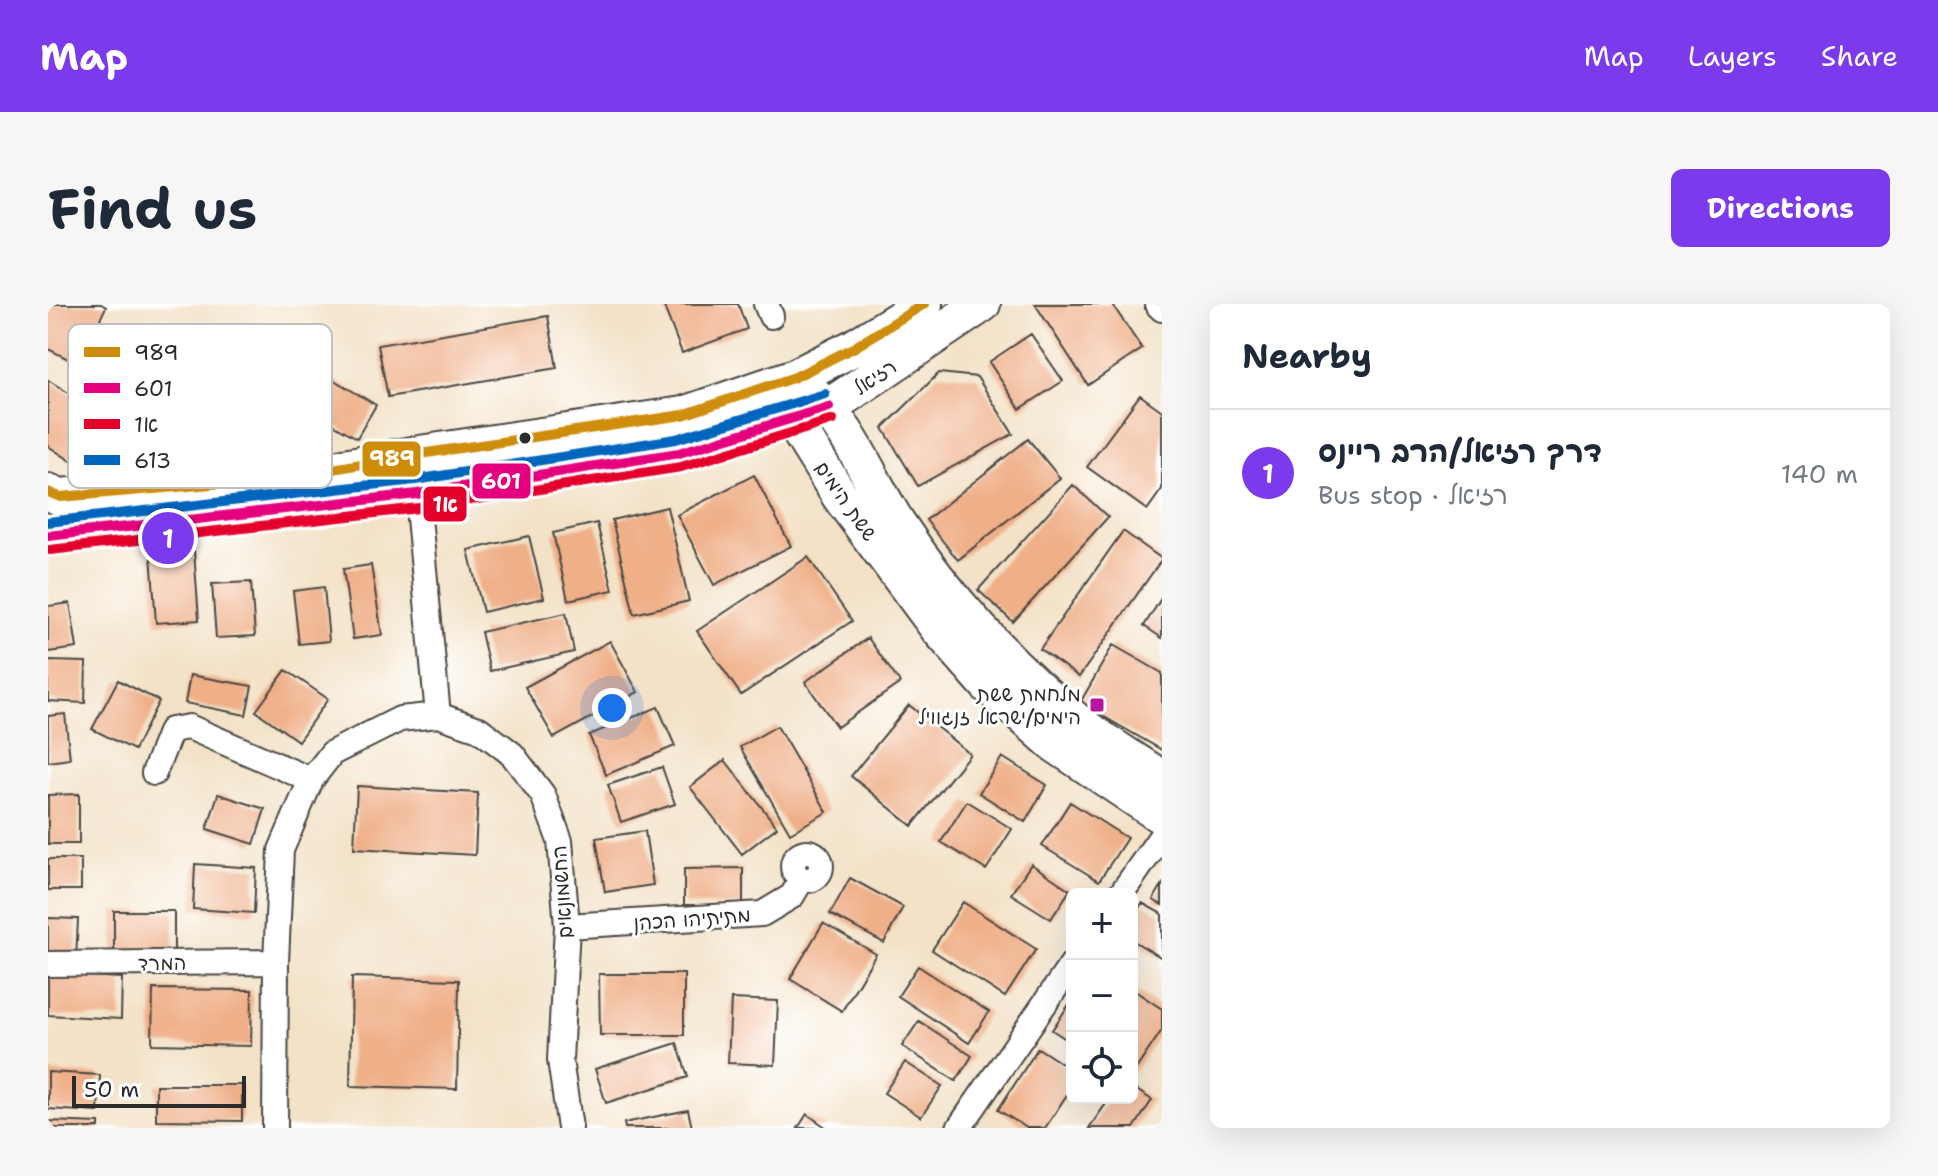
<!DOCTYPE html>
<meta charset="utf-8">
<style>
:root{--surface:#fff;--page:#f6f6f7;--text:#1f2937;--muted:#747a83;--line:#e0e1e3;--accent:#7c3aed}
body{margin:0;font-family:"Shantell Sans","Playpen Sans Hebrew",sans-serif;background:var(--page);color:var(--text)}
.controls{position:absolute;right:24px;bottom:24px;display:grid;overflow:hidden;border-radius:12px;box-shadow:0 8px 32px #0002}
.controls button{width:72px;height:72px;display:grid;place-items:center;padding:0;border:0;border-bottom:2px solid var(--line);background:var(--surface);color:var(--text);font:40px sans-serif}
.scale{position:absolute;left:24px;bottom:20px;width:174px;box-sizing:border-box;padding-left:8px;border:4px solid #2b2b2b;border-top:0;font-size:22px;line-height:28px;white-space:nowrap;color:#2b2b2b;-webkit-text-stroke:6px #fff;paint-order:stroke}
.you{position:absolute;left:564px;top:404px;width:28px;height:28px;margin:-20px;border:6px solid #fff;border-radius:50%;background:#1a73e8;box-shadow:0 0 0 12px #1a73e833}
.badge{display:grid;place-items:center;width:52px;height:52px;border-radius:50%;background:var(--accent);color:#fff;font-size:26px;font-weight:700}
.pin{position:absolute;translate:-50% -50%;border:4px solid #fff;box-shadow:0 2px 8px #0006}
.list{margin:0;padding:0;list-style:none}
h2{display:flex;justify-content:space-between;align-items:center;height:104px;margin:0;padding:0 32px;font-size:34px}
h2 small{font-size:26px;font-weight:400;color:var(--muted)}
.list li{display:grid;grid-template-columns:52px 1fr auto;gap:24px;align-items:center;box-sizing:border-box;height:128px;padding:0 32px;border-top:2px solid var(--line)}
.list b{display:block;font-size:30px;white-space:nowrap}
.list p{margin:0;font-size:26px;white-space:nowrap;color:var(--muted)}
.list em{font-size:26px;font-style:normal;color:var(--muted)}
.icon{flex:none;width:44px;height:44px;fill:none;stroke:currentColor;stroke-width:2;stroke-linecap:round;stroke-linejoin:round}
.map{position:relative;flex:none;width:1114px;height:824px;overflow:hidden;border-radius:12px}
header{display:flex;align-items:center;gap:48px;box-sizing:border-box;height:112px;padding:0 40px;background:var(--accent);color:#fff}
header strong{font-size:38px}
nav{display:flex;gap:44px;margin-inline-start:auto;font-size:28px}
.intro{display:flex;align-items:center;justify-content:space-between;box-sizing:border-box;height:192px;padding:0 48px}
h1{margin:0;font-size:56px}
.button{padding:20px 36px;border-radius:12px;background:var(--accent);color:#fff;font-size:28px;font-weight:700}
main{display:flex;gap:48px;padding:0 48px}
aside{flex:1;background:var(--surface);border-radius:12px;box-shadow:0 8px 32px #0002}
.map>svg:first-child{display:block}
</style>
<header>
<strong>Map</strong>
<nav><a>Map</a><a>Layers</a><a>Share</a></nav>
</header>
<div class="intro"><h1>Find us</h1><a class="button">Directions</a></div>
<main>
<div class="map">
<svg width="1114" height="824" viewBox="0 0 1114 824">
<rect width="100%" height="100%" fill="#fff"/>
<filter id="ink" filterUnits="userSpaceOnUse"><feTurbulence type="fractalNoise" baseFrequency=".0125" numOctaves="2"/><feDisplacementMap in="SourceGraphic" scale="16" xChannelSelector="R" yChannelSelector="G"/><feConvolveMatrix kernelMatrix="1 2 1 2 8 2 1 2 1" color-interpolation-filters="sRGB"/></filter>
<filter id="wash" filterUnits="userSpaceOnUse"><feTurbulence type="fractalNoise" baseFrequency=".006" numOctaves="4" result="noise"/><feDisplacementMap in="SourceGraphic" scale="32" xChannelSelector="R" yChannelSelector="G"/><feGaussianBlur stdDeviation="1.8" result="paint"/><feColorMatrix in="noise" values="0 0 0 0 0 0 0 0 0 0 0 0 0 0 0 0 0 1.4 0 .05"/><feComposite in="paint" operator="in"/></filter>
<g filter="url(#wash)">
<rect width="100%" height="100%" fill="#f3e2c7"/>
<g id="blocks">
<path fill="#efaf87" d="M 0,0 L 53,0 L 58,3 L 30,60 L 0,45 Z
M 615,0 L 690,0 L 699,25 L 634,49 Z
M 987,0 L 1064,0 L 1094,45 L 1040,81 Z
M 500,12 L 509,64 L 340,93 L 330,41 Z
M 983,30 L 1015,77 L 972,105 L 941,58 Z
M 234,45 L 328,101 L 309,134 L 214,78 Z
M 891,69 L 929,73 L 965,130 L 870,182 L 835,124 Z
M 0,76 L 65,117 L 36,165 L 0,142 Z
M 1092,91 L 1114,107 L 1114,185 L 1099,206 L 1039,163 Z
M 980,135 L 1012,174 L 910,256 L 878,216 Z
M 706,171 L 743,242 L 666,281 L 629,211 Z
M 1025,181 L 1060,213 L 965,318 L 930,286 Z
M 619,203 L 641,297 L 586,310 L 564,216 Z
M 549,219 L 565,286 L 520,296 L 505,229 Z
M 1075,227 L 1114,255 L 1031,373 L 992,345 Z
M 481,232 L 496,294 L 435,308 L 420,246 Z
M 146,247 L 151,316 L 108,319 L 103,250 Z
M 760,253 L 804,317 L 693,391 L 649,327 Z
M 323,261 L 334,331 L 305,335 L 295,265 Z
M 203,278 L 207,332 L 168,334 L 164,280 Z
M 276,283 L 281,337 L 251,340 L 245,287 Z
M 1114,293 L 1114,334 L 1096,322 Z
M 22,299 L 29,344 L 0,348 L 0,302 Z
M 518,309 L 526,348 L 442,367 L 433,328 Z
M 820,334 L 852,379 L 789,423 L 757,378 Z
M 562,337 L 590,388 L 506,434 L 477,383 Z
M 1065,341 L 1114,369 L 1114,446 L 1032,399 Z
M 0,357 L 38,358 L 37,399 L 0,397 Z
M 238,366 L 280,395 L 250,437 L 208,407 Z
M 142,371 L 204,382 L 198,411 L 137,399 Z
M 70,376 L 111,397 L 86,446 L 44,425 Z
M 861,401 L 922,450 L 864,522 L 803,472 Z
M 610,403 L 627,442 L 558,471 L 541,431 Z
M 17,410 L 22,455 L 0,458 L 0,412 Z
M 729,422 L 779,508 L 742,529 L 692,443 Z
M 954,453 L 999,481 L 977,518 L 931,489 Z
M 677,456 L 729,523 L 694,550 L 642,483 Z
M 614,463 L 627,500 L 573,518 L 560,481 Z
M 309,482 L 430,489 L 427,551 L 306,544 Z
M 31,490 L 31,540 L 0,540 L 0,491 Z
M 170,490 L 217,505 L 206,540 L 159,525 Z
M 919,497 L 964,525 L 938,566 L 893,538 Z
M 1022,498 L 1079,534 L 1051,577 L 994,542 Z
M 597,527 L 605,581 L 557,588 L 548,534 Z
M 0,555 L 33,555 L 33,586 L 0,586 Z
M 147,560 L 208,564 L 206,609 L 145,605 Z
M 983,560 L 1022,586 L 1003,615 L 963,590 Z
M 695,564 L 695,601 L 636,601 L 636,565 Z
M 802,574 L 855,603 L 836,639 L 782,610 Z
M 1114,581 L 1114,601 L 1105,596 Z
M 915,598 L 988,645 L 957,693 L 884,646 Z
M 1094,599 L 1114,610 L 1114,654 L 1084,636 L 1084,616 Z
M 66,607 L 126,607 L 126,647 L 66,647 Z
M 0,614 L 30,615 L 28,655 L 0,653 Z
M 775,619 L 828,650 L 794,707 L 742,675 Z
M 870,662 L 941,708 L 921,739 L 850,692 Z
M 0,670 L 74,674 L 73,715 L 0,711 Z
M 551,670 L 636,670 L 636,731 L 552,731 Z
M 304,673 L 411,676 L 409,785 L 302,782 Z
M 105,685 L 204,686 L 203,742 L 104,740 Z
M 1084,685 L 1114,705 L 1114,726 L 1084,771 Z
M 683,695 L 730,697 L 727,761 L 680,759 Z
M 1024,696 L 1024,739 L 1004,726 Z
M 871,717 L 924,752 L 908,777 L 854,742 Z
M 629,739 L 640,773 L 558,799 L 547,765 Z
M 990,744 L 1024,766 L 1024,783 L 997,824 L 979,824 L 950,806 Z
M 857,758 L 894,782 L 873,813 L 836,789 Z
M 0,768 L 52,771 L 50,808 L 0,805 Z
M 108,781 L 194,781 L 194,817 L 108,816 Z
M 1084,783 L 1104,796 L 1086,824 L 1041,824 L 1062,794 L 1084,794 Z
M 640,806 L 644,824 L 577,824 L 576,819 Z
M 759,810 L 779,824 L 750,824 Z
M 0,817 L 51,819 L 51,824 L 0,824 Z"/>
</g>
</g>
<g filter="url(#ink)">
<use href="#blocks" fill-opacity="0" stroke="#494642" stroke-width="2"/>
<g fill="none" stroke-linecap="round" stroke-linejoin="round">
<g stroke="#494642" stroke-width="28">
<path id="street" d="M 718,0 L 723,12
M 1109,0 L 1114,5
M 365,151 L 390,411
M 106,469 L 123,426 L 141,423 L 263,476
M745 562a14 14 0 1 1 28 0a14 14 0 1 1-28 0Z
M 1073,590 L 1114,531
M 519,622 L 714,610 L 744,592 L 754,575
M 0,660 L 228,658
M 227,824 L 228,658 L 233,546 L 263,476 L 284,449 L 352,415 L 390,411 L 431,425 L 464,450 L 495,491 L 512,537 L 519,622 L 512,756 L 522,824
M 911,824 L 1024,660"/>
</g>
<g stroke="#494642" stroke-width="40">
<path id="secondary" d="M 763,88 C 802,122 821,176 849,219 C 896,291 961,363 1028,417 C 1055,438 1086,456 1114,475
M 745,95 L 744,115 L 792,192 L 891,325 L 941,382 L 1007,440 L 1114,512
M 0,188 L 12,193 L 233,174 L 365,151 L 635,111 L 747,73 L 807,43 L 876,0
M 0,232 L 369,190 L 631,149 L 781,103 L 934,0"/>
</g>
<use href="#street" stroke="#fff" stroke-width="24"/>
<use href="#secondary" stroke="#fff" stroke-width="36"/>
<g stroke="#fff" stroke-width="16">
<path id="bus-1" d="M 0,188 L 12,193 L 233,174 L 365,151 L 635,111 L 747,73 L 807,43 L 876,0"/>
</g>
<g stroke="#fff" stroke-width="16">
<path id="bus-2" d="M 0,232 L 369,190 L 631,149 L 781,103"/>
</g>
<g stroke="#fff" stroke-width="16">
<path id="bus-3" d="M 2,246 L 371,204 L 633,163 L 785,116"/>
</g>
<g stroke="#fff" stroke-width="16">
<path id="bus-4" d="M 0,218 L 367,176 L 628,135 L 777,90"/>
</g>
<use href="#bus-1" stroke="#ce8d09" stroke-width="10"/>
<use href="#bus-2" stroke="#e5007d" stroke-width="10"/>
<use href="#bus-3" stroke="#e4002b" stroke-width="10"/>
<use href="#bus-4" stroke="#0065bd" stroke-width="10"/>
</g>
</g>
<circle fill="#2b2b2b" stroke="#fff" stroke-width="3" cx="477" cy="134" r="7"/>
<rect fill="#b5179e" stroke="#fff" stroke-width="3" x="1041" y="393" width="16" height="16" rx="4"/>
<g text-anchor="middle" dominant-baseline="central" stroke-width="6" stroke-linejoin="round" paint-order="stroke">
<g font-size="20" fill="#2b2b2b" stroke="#fff">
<text transform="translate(827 73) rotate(-34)">רזיאל</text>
<text transform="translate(798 197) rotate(55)">ששת הימים</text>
<text transform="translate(514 588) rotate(-94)">החשמונאים</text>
<text transform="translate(644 615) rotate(-4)">מתיתיהו הכהן</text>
<text transform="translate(114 659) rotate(-1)">המרד</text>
</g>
<g font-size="20" fill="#2b2b2b" stroke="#fff" text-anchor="end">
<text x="1033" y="390">מלחמת ששת<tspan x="1033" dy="23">הימים/ישראל זנגוויל</tspan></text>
</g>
</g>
<rect x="20" y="20" width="264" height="164" rx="12" fill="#fff" stroke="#bfbfbf" stroke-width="2"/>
<rect x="36" y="43" width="36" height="10" fill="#ce8d09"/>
<rect x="36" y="79" width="36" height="10" fill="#e5007d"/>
<rect x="36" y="115" width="36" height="10" fill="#e4002b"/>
<rect x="36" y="151" width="36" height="10" fill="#0065bd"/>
<g font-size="22" fill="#2b2b2b">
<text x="86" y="56">989</text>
<text x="86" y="92">601</text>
<text x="86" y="128">1א</text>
<text x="86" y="164">613</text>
</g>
<g stroke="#fff" stroke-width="3">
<rect x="313" y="136" width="61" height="38" rx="8" fill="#ce8d09"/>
<rect x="423" y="158" width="61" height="38" rx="8" fill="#e5007d"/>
<rect x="374" y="181" width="46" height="38" rx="8" fill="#e4002b"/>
</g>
<g font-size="22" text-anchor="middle" font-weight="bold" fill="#fff">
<text x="344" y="162">989</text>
<text x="453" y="185">601</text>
<text x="397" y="208">1א</text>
</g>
</svg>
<div class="controls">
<button>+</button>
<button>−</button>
<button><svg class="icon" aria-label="locate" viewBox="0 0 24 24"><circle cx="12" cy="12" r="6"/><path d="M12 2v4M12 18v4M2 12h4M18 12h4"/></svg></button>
</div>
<div class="scale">50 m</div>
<div class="you"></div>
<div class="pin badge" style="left:120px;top:234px">1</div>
</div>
<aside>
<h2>Nearby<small></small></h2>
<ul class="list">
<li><span class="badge">1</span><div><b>דרך רזיאל/הרב ריינס</b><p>Bus stop · רזיאל</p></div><em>140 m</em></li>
</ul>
</aside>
</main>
